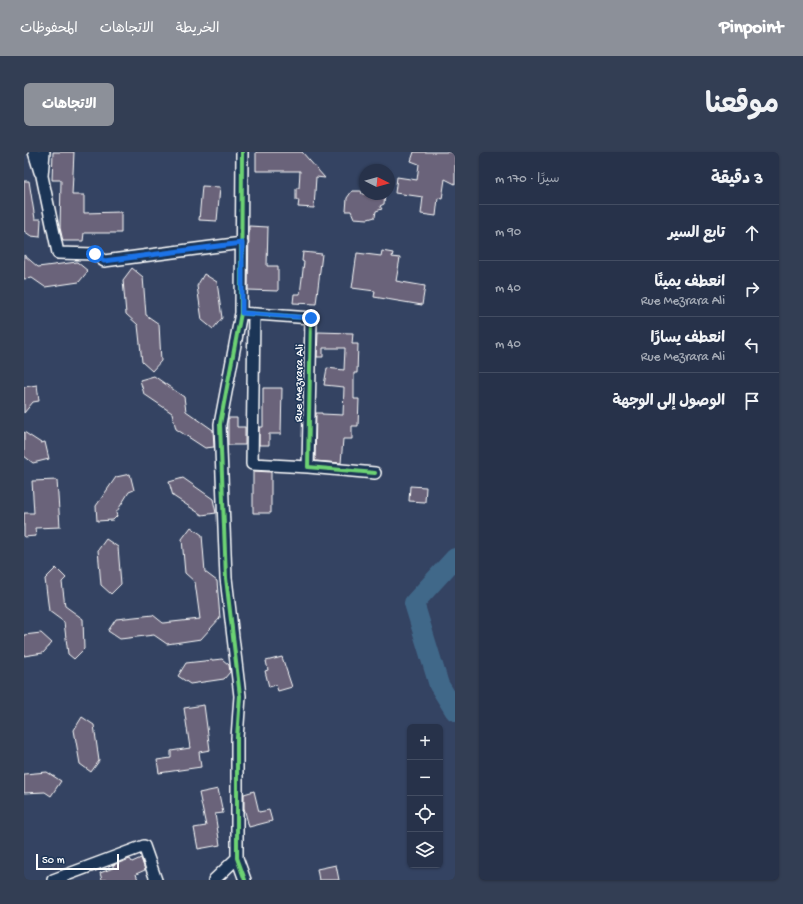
<!DOCTYPE html>
<html lang="ar">
<meta charset="utf-8">
<style>
:root{--surface:#27324a;--page:#333e54;--text:#f1f3f6;--muted:#a4aab5;--line:#434d62;--accent:#8c9099}
body{margin:0;font-family:"Gochi Hand","Playpen Sans Arabic",sans-serif;background:var(--page);color:var(--text);direction:rtl}
.controls{position:absolute;right:12px;bottom:12px;display:grid;overflow:hidden;border-radius:6px;box-shadow:0 1px 3px #0004}
.controls button{width:36px;height:36px;display:grid;place-items:center;padding:0;border:0;border-bottom:1px solid var(--line);background:var(--surface);color:var(--text);font:20px sans-serif}
.compass{position:absolute;left:335px;top:12px;width:36px;height:36px;border-radius:50%;background:var(--surface);box-shadow:0 1px 3px #0004;rotate:96deg}
.scale{position:absolute;left:12px;bottom:10px;width:83px;box-sizing:border-box;padding-left:4px;border:2px solid #fff;border-top:0;font-size:11px;line-height:14px;white-space:nowrap;color:#fff;-webkit-text-stroke:3px #1d3557;paint-order:stroke}
.stop{position:absolute;width:12px;height:12px;margin:-9px;border:3px solid #1a73e8;border-radius:50%;background:#fff}
.stop.end{background:#1a73e8;border-color:#fff;box-shadow:0 1px 4px #0008}
.list{margin:0;padding:0;list-style:none}
h2{display:flex;justify-content:space-between;align-items:center;height:52px;margin:0;padding:0 16px;font-size:17px}
h2 small{font-size:13px;font-weight:400;color:var(--muted)}
.list li{display:grid;grid-template-columns:26px 1fr auto;gap:12px;align-items:center;box-sizing:border-box;height:56px;padding:0 16px;border-top:1px solid var(--line)}
.list b{display:block;font-size:15px;white-space:nowrap}
.list p{margin:0;font-size:13px;white-space:nowrap;color:var(--muted)}
.list em{font-size:13px;font-style:normal;color:var(--muted)}
.icon{flex:none;width:22px;height:22px;fill:none;stroke:currentColor;stroke-width:2;stroke-linecap:round;stroke-linejoin:round}
.map{position:relative;flex:none;width:431px;height:728px;overflow:hidden;direction:ltr;border-radius:6px}
header{display:flex;align-items:center;gap:24px;box-sizing:border-box;height:56px;padding:0 20px;background:var(--accent);color:#fff}
header strong{font-size:19px}
nav{display:flex;gap:22px;margin-inline-start:auto;font-size:14px}
.intro{display:flex;align-items:center;justify-content:space-between;box-sizing:border-box;height:96px;padding:0 24px}
h1{margin:0;font-size:28px}
.button{padding:10px 18px;border-radius:6px;background:var(--accent);color:#fff;font-size:14px;font-weight:700}
main{display:flex;gap:24px;padding:0 24px}
aside{flex:1;background:var(--surface);border-radius:6px;box-shadow:0 1px 3px #0004}
.map>svg:first-child{display:block}
</style>
<header>
<strong>Pinpoint</strong>
<nav><a>الخريطة</a><a>الاتجاهات</a><a>المحفوظات</a></nav>
</header>
<div class="intro"><h1>موقعنا</h1><a class="button">الاتجاهات</a></div>
<main>
<aside>
<h2>3 دقيقة<small>سيرًا · 170 m</small></h2>
<ul class="list">
<li><svg class="icon" aria-label="ahead" viewBox="0 0 24 24"><path d="M12 20V5M6 11l6-6 6 6"/></svg><div><b>تابع السير</b></div><em>90 m</em></li>
<li><svg class="icon" aria-label="right" viewBox="0 0 24 24"><path d="M7 20v-9h11M14 6l5 5-5 5"/></svg><div><b>انعطف يمينًا</b><p>Rue Mezrara Ali</p></div><em>40 m</em></li>
<li><svg class="icon" aria-label="left" viewBox="0 0 24 24"><path d="M17 20v-9H6M10 6l-5 5 5 5"/></svg><div><b>انعطف يسارًا</b><p>Rue Mezrara Ali</p></div><em>40 m</em></li>
<li><svg class="icon" aria-label="arrive" viewBox="0 0 24 24"><path d="M6 21V4h12l-3 4 3 4H6"/></svg><div><b>الوصول إلى الوجهة</b></div></li>
</ul>
</aside>
<div class="map">
<svg width="431" height="728" viewBox="0 0 431 728">
<rect width="100%" height="100%" fill="#344362"/>
<filter id="ink" filterUnits="userSpaceOnUse"><feTurbulence type="fractalNoise" baseFrequency=".025" numOctaves="2"/><feDisplacementMap in="SourceGraphic" scale="8" xChannelSelector="R" yChannelSelector="G"/><feConvolveMatrix kernelMatrix="1 2 1 2 8 2 1 2 1" color-interpolation-filters="sRGB"/></filter>
<g filter="url(#ink)">
<g fill="none" stroke-linecap="round" stroke-linejoin="round">
<path stroke="#416889" stroke-width="20" d="M 431,406 L 390,451 L 415,533 L 431,559"/>
</g>
<path fill="#6a647a" stroke="#fff" d="M 29,0 L 50,0 L 48,43 L 60,43 L 60,61 L 97,60 L 97,81 L 60,81 L 59,89 L 39,89 L 36,76 L 37,28 L 28,28 Z
M 232,0 L 278,0 L 301,26 L 292,25 L 290,56 L 274,55 L 275,48 L 272,48 L 272,36 L 275,36 L 276,19 L 232,19 Z
M 390,0 L 431,0 L 431,32 L 421,27 L 418,47 L 414,46 L 412,64 L 397,62 L 399,45 L 371,41 L 373,25 L 393,28 L 395,12 L 387,9 Z
M 0,29 L 5,29 L 11,67 L 17,67 L 16,85 L 7,84 L 0,79 Z
M 178,34 L 196,35 L 193,69 L 175,68 Z
M 328,39 L 337,39 L 338,42 L 361,42 L 360,52 L 356,54 L 358,57 L 352,59 L 351,65 L 344,67 L 330,66 L 327,59 L 322,59 L 323,46 Z
M 225,74 L 244,75 L 243,114 L 254,114 L 254,139 L 224,138 Z
M 358,99 L 369,101 L 368,105 L 376,106 L 372,129 L 401,134 L 398,153 L 350,145 L 351,139 L 328,136 L 333,101 L 357,104 Z
M 279,100 L 298,102 L 292,152 L 269,151 L 270,142 L 276,142 L 280,110 L 278,109 Z
M 0,103 L 14,115 L 53,110 L 64,119 L 55,130 L 21,135 L 8,126 L 0,127 Z
M 108,116 L 119,125 L 122,163 L 135,172 L 137,209 L 128,219 L 118,210 L 114,173 L 102,162 L 99,128 Z
M 180,122 L 193,130 L 198,166 L 189,177 L 178,168 L 173,134 Z
M 294,180 L 329,181 L 328,192 L 334,192 L 333,221 L 330,221 L 330,247 L 335,247 L 334,274 L 328,274 L 328,287 L 319,287 L 317,311 L 291,309 L 292,261 L 298,261 L 298,262 L 319,263 L 320,235 L 300,233 L 303,216 L 320,218 L 321,196 L 299,196 L 299,205 L 293,205 Z
M 130,224 L 160,245 L 162,259 L 189,278 L 190,295 L 181,296 L 152,277 L 148,261 L 120,242 L 116,228 Z
M 13,233 L 15,249 L 9,250 L 0,261 L 0,235 Z
M 239,236 L 258,236 L 257,282 L 245,282 L 245,293 L 235,293 L 235,275 L 239,275 Z
M 204,266 L 213,266 L 213,275 L 221,275 L 221,293 L 204,293 Z
M 0,280 L 17,291 L 21,290 L 25,307 L 9,311 L 0,304 Z
M 229,319 L 247,320 L 247,361 L 229,361 Z
M 106,322 L 110,338 L 105,340 L 92,361 L 93,364 L 89,368 L 73,369 L 72,354 L 92,325 Z
M 159,326 L 189,347 L 192,361 L 178,363 L 149,344 L 145,330 Z
M 33,328 L 36,375 L 11,376 L 12,384 L 0,385 L 0,361 L 10,361 L 8,329 Z
M 386,334 L 402,335 L 401,350 L 385,349 Z
M 167,375 L 178,383 L 181,420 L 193,429 L 196,466 L 177,487 L 143,492 L 130,483 L 96,487 L 84,479 L 92,467 L 129,463 L 139,471 L 176,467 L 171,430 L 161,421 L 158,387 Z
M 82,387 L 94,395 L 97,432 L 87,442 L 77,433 L 74,398 Z
M 32,416 L 42,426 L 38,430 L 41,454 L 59,467 L 60,497 L 50,507 L 44,502 L 40,470 L 25,459 L 21,427 Z
M 17,481 L 28,491 L 19,501 L 0,504 L 0,483 Z
M 258,505 L 268,535 L 254,539 L 252,533 L 245,535 L 241,519 L 244,518 L 242,509 Z
M 198,507 L 205,513 L 206,520 L 200,527 L 166,532 L 154,524 L 162,511 Z
M 180,553 L 186,598 L 175,600 L 177,615 L 135,621 L 133,608 L 147,606 L 147,599 L 166,596 L 160,556 Z
M 58,565 L 70,573 L 75,609 L 67,620 L 56,612 L 50,578 Z
M 23,620 L 37,629 L 27,644 L 21,640 L 0,641 L 0,622 Z
M 194,637 L 199,661 L 191,662 L 196,693 L 174,697 L 170,676 L 182,674 L 175,641 Z
M 230,639 L 235,660 L 245,658 L 248,669 L 225,675 L 220,656 L 220,642 Z
M 117,706 L 121,718 L 112,722 L 114,728 L 78,728 L 76,721 L 89,716 L 89,713 L 106,707 L 108,710 Z
M 312,713 L 315,728 L 295,728 L 293,717 Z"/>
<g fill="none" stroke-linecap="round" stroke-linejoin="round">
<g stroke="#fff" stroke-width="14">
<path id="street" d="M 10,0 L 16,20
M 20,0 L 18,24 L 34,101 L 71,102 L 80,109 L 218,91
M 218,0 L 217,161 L 287,166 L 284,315 L 351,321
M 217,161 L 196,272 L 202,426 L 216,544 L 213,586 L 213,706 L 221,728
M 230,162 L 228,312 L 284,315
M 29,728 L 120,694 L 132,728
M 190,728 L 213,706"/>
</g>
<use href="#street" stroke="#1d3557" stroke-width="11"/>
<g stroke="#1d3557" stroke-width="6">
<path id="cycleway" d="M 218,0 L 217,161 L 287,166 L 284,315 L 351,321
M 217,161 L 196,272 L 202,426 L 216,544 L 213,586 L 213,706 L 221,728"/>
</g>
<use href="#cycleway" stroke="#6cd273" stroke-width="4"/>
</g>
</g>
<g fill="none" stroke-linecap="round" stroke-linejoin="round" filter="url(#ink)">
<path stroke="#1a73e8" stroke-width="5" d="M 71,102 L 80,109 L 218,91 L 218,161 L 287,166"/>
</g>
<g text-anchor="middle" dominant-baseline="central" stroke-width="3" stroke-linejoin="round" paint-order="stroke">
<g font-size="12" fill="#fff" stroke="#1d3557">
<text transform="translate(276 231) rotate(-89)">Rue Mezrara Ali</text>
</g>
</g>
</svg>
<div class="controls">
<button>+</button>
<button>−</button>
<button><svg class="icon" aria-label="locate" viewBox="0 0 24 24"><circle cx="12" cy="12" r="6"/><path d="M12 2v4M12 18v4M2 12h4M18 12h4"/></svg></button>
<button><svg class="icon" aria-label="layers" viewBox="0 0 24 24"><path d="M12 4l9 5-9 5-9-5zM3 14l9 5 9-5"/></svg></button>
</div>
<svg class="compass" viewBox="-18 -18 36 36"><path d="M0-13l5 13h-10z" fill="#e53935"/><path d="M0 13l5-13h-10z" fill="#a4aab5"/></svg>
<div class="scale">50 m</div>
<div class="stop" style="left:71px;top:102px"></div>
<div class="stop end" style="left:287px;top:166px"></div>
</div>
</main>
